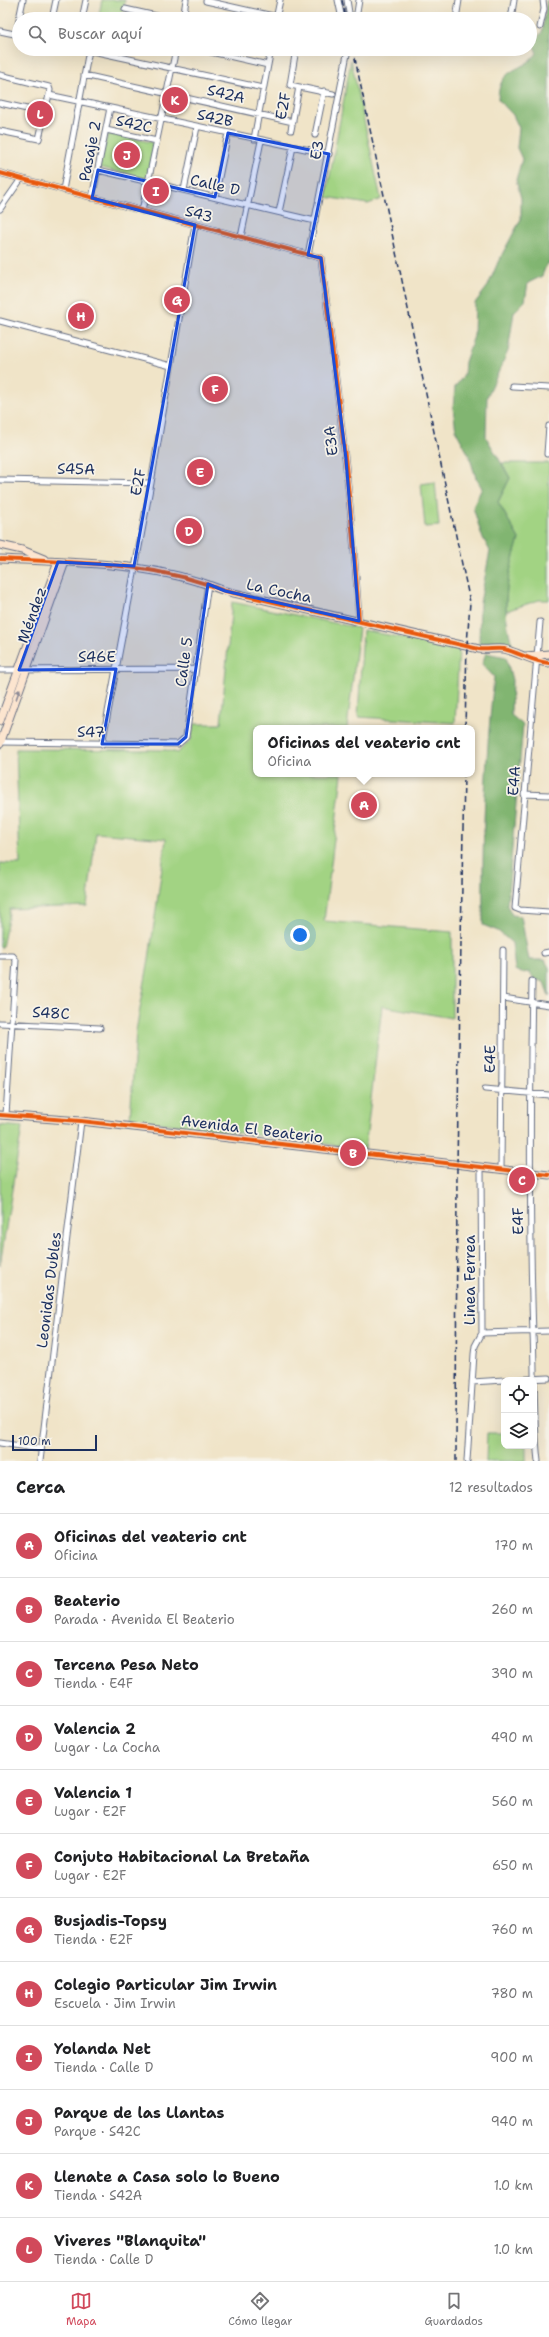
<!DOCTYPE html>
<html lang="es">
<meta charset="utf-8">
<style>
:root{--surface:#fff;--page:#f2f2f2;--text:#202124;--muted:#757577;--line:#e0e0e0;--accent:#d1495b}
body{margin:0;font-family:"Shantell Sans",sans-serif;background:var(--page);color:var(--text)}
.controls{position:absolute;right:12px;bottom:12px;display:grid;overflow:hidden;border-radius:8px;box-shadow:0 4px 16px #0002}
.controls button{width:36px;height:36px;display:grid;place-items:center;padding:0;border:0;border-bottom:1px solid var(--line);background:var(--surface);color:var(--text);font:20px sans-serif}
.scale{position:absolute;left:12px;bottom:10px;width:85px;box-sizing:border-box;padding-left:4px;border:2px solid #1b2f5e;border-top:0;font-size:11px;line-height:14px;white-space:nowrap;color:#1b2f5e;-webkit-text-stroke:3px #f7f3e8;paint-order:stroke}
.you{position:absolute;left:300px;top:935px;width:14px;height:14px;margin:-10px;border:3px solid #fff;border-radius:50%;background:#1a73e8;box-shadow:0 0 0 6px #1a73e833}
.badge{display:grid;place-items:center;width:26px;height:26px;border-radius:50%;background:var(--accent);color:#fff;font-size:13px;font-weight:700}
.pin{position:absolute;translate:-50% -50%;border:2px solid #fff;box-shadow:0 1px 4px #0006}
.popup{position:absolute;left:253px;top:725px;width:222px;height:52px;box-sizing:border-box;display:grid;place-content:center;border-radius:8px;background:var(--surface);filter:drop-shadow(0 1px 3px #0005);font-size:13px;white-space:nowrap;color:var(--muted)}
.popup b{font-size:15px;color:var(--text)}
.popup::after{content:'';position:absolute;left:50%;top:100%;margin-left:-8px;border:8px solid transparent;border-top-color:var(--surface)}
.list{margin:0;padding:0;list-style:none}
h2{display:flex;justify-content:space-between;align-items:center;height:52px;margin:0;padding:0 16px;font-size:17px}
h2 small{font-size:13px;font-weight:400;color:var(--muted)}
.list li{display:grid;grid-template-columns:26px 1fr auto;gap:12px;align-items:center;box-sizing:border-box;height:64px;padding:0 16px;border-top:1px solid var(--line)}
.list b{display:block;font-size:15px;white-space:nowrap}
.list p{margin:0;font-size:13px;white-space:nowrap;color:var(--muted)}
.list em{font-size:13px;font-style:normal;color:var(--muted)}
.icon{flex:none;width:22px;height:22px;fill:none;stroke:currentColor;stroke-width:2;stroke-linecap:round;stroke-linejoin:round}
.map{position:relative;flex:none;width:549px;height:1461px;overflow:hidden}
.search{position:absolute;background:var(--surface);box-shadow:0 4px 16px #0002;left:12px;right:12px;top:12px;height:44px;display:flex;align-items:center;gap:10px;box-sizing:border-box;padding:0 14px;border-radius:22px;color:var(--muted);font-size:15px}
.sheet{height:820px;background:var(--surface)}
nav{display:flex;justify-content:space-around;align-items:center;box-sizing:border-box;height:56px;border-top:1px solid var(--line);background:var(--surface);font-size:11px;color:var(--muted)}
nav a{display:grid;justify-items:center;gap:2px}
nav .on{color:var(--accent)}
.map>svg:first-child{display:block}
</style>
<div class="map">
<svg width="549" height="1461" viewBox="0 0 549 1461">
<rect width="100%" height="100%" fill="#f7f3e8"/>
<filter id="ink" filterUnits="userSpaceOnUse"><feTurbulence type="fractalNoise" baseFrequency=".025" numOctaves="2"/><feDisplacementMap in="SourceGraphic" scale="8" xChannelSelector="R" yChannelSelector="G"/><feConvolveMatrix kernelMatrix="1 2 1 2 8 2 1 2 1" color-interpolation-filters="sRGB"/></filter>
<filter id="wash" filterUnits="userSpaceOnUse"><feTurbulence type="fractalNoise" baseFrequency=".012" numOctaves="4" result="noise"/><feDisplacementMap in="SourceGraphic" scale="16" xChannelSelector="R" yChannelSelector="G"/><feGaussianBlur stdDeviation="0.9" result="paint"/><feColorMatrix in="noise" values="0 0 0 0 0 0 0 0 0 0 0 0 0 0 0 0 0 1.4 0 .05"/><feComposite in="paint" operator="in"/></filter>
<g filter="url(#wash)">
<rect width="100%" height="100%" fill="#f0e4c8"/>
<path fill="#a2d383" stroke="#5e8170" d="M 102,0 L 125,0 L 121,19 L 98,19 Z
M 351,60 L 381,199 L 368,204 L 326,197 Z
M 108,133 L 155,143 L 148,180 L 99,167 Z
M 502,463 L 549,463 L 549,600 L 539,600 L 506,611 L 507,576 L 519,539 L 498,502 L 510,478 Z
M 435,482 L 439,526 L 425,527 L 421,484 Z
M 232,602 L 359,628 L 347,728 L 256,728 L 256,774 L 342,774 L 324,921 L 452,932 L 452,1018 L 382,1006 L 365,1149 L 130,1119 L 136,1031 L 149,959 L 166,839 L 96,833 L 87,906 L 10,909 L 2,947 L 0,947 L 0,863 L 20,864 L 16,749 L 167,750 L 177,753 L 191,740 L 194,724 L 221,724 Z
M 363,630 L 459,649 L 455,723 L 358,717 Z
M 0,1125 L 22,1127 L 0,1265 Z
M 487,1433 L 504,1433 L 504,1446 L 526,1446 L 526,1461 L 486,1461 Z"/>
<path fill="#81b571" stroke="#4e7268" d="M 547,0 L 549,0 L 549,264 L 547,263 L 542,276 L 528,283 L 525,301 L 514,312 L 508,351 L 487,397 L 486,437 L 510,478 L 498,502 L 519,539 C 507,578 500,607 513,647 L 479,645 L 480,603 L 490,551 L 482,536 L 473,507 L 482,488 L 476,478 L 469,455 L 456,431 L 453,408 L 455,387 L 464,375 L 465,362 L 474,336 L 475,303 L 488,286 L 498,262 L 521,219 L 521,198 L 516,180 L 522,159 L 517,148 L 519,128 L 513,115 L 498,99 C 499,65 523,73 537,53 L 533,44 L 542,32 Z
M 486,653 L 506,657 L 512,680 L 511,715 L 523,725 L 507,905 L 512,915 L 521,916 L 529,960 L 545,960 L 549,968 L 549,996 L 544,982 L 534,979 L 530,972 L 521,973 L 515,970 L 512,943 L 498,931 L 483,925 C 482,842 485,759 494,677 L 482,664 Z"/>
</g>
<g filter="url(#ink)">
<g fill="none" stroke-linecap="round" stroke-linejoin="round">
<g stroke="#666e83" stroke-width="7">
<path id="street" d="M 338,0 L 342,19
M 347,0 L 350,19
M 206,1 L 287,19
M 125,9 L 170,19
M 19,19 L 23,0
M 52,19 L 56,0
M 82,19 L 86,0
M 183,19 L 186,0
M 276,19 L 280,0
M 356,19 L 359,0
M 456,19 L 459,0
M 511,19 L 514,0
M 540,27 L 544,9 L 543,0
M 0,31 L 19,35
M 16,34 L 19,20
M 83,49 L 263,88
M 198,49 L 268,65
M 296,49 L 290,85 L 333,94
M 0,75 L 49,87 L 50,90 L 39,139 L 0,131
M 84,75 L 293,122
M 49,95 L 329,154
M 0,103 L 45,113
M 106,130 L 157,141
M 291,130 L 299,87
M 315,135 L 324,91
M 254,139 L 271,49
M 98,170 L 315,221
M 0,173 L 321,258 C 336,379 352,499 359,621
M 63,190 L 89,50
M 184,190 L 197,127
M 215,197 L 228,133
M 92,198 L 110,108
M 0,209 L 21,179
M 142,211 L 176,49
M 279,212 L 293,147
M 241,237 L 261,141
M 308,255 L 348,49
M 0,321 L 171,366
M 512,386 L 549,388
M 547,454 L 549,426
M 0,480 L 151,483
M 540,622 L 515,908 L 520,910 L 549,912
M 0,670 L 194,669
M 0,742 L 178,744 L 186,737 L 208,584
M 102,744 L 151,483 L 195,225
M 524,794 L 549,795
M 544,953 L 549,952
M 0,956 L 13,956 L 16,960 L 6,1115
M 532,981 C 530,1099 529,1216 533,1334 C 535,1376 533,1419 538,1461
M 503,998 L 549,1005
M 0,1023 L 100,1028
M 485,1089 L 549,1095
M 501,1170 L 503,950
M 482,1333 L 549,1331
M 509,1380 L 549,1378
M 472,1382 L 504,1380
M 0,1443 L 41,1449
M 40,1461 L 81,1121
M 467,1461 L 474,1354 L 475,1346 L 482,1333 L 481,1168"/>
</g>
<g stroke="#666e83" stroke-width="9">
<path id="secondary" d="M 0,545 L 22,550 L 44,559
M 0,559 C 78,563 151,561 225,591 L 479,649 C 487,650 495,648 504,649 C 520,653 533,662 549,663
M 526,656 L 549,654
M 0,721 L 58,562
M 0,744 L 65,562
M 0,1115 L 81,1121 L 549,1175"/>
</g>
<use href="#street" stroke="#fff" stroke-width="5"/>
<use href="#secondary" stroke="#fce5cf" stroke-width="7"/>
<path stroke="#1b2f5e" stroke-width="1.5" stroke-dasharray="6 3" stroke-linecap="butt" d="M 342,0 L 346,19
M 353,49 L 470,602 L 467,645 L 465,728
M 456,1461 L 457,1165 L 464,774"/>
<g stroke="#f7f3e8" stroke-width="6">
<path id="cycleway" d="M 0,173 L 321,258 C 336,379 352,499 359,621
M 0,559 C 78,563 151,561 225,591 L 479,649 C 487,650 495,648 504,649 C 520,653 533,662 549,663
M 0,1115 L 81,1121 L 549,1175"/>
</g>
<use href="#cycleway" stroke="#e8590c" stroke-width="4"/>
</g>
<defs><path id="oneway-solid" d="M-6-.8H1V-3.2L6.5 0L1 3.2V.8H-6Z"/></defs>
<use fill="#8c8a96" href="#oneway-solid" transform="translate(18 694) rotate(-70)"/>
</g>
<path fill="#1d4ed8" fill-opacity="0.2" stroke="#1d4ed8" stroke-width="3" stroke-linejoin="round" d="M 228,133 L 329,154 L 308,255 L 321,258 L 346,459 L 359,621 L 225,591 L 208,584 L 186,737 L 178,744 L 102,744 L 116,669 L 19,670 L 58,562 L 134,566 L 195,225 L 92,198 L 98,170 L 215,197 Z"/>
<g text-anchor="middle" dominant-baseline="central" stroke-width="3.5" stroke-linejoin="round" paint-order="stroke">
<g font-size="15" fill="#1b2f5e" stroke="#f7f3e8">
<text transform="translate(226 94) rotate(13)">S42A</text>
<text transform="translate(283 106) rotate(-79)">E2F</text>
<text transform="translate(215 118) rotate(12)">S42B</text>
<text transform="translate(134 124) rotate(12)">S42C</text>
<text transform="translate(317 150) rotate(-79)">E3</text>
<text transform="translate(90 151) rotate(-79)">Pasaje 2</text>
<text transform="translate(215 185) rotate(13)">Calle D</text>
<text transform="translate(199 214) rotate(15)">S43</text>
<text transform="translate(331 441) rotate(-97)">E3A</text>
<text transform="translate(76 469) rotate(1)">S45A</text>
<text transform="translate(138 482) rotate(-79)">E2F</text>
<text transform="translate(279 591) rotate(12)">La Cocha</text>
<text transform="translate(32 615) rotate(-70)">Méndez</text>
<text x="97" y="657">S46E</text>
<text transform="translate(184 662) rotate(-82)">Calle 5</text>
<text transform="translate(91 732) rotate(1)">S47</text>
<text transform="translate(514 781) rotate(-85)">E4A</text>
<text transform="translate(51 1013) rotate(3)">S48C</text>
<text transform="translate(490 1059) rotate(-89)">E4E</text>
<text transform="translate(252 1129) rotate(7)">Avenida El Beaterio</text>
<text transform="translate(518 1221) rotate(-91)">E4F</text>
<text transform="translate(470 1280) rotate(-90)">Linea Ferrea</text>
<text transform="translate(49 1290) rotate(-83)">Leonidas Dubles</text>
</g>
</g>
</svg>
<div class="controls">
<button><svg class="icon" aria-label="locate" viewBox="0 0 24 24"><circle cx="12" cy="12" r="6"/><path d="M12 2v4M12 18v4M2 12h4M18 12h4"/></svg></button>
<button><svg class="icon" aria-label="layers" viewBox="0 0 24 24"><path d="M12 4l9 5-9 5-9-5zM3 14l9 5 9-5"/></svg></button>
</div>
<div class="scale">100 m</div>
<div class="you"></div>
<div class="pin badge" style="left:364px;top:805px">A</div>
<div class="popup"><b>Oficinas del veaterio cnt</b>Oficina</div>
<div class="pin badge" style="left:353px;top:1153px">B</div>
<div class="pin badge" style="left:522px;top:1180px">C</div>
<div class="pin badge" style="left:189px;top:531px">D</div>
<div class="pin badge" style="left:200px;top:472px">E</div>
<div class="pin badge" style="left:215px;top:389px">F</div>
<div class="pin badge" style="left:177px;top:300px">G</div>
<div class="pin badge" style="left:81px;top:316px">H</div>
<div class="pin badge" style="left:156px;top:191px">I</div>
<div class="pin badge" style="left:127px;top:155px">J</div>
<div class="pin badge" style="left:175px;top:100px">K</div>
<div class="pin badge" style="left:40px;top:114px">L</div>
<div class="search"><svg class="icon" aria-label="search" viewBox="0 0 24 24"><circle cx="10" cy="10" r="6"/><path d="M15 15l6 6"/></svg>Buscar aquí</div>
</div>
<section class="sheet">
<h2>Cerca<small>12 resultados</small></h2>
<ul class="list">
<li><span class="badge">A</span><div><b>Oficinas del veaterio cnt</b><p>Oficina</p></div><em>170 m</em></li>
<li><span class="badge">B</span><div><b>Beaterio</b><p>Parada · Avenida El Beaterio</p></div><em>260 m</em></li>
<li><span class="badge">C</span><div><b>Tercena Pesa Neto</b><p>Tienda · E4F</p></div><em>390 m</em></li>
<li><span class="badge">D</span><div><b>Valencia 2</b><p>Lugar · La Cocha</p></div><em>490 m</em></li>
<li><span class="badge">E</span><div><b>Valencia 1</b><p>Lugar · E2F</p></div><em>560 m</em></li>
<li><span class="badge">F</span><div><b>Conjuto Habitacional La Bretaña</b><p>Lugar · E2F</p></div><em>650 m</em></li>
<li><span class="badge">G</span><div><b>Busjadis-Topsy</b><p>Tienda · E2F</p></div><em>760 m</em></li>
<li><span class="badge">H</span><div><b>Colegio Particular Jim Irwin</b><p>Escuela · Jim Irwin</p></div><em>780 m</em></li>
<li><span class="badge">I</span><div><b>Yolanda Net</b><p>Tienda · Calle D</p></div><em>900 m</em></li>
<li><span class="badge">J</span><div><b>Parque de las Llantas</b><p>Parque · S42C</p></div><em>940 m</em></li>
<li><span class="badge">K</span><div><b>Llenate a Casa solo lo Bueno</b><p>Tienda · S42A</p></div><em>1.0 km</em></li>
<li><span class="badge">L</span><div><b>Viveres &quot;Blanquita&quot;</b><p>Tienda · Calle D</p></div><em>1.0 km</em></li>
</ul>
</section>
<nav>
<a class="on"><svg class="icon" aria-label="map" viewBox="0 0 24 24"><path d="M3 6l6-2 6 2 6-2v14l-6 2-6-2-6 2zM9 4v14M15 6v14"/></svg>Mapa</a>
<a><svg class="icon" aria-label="directions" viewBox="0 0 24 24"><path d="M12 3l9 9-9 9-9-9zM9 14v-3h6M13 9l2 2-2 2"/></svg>Cómo llegar</a>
<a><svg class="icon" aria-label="saved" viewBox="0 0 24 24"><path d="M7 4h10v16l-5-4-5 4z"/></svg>Guardados</a>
</nav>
